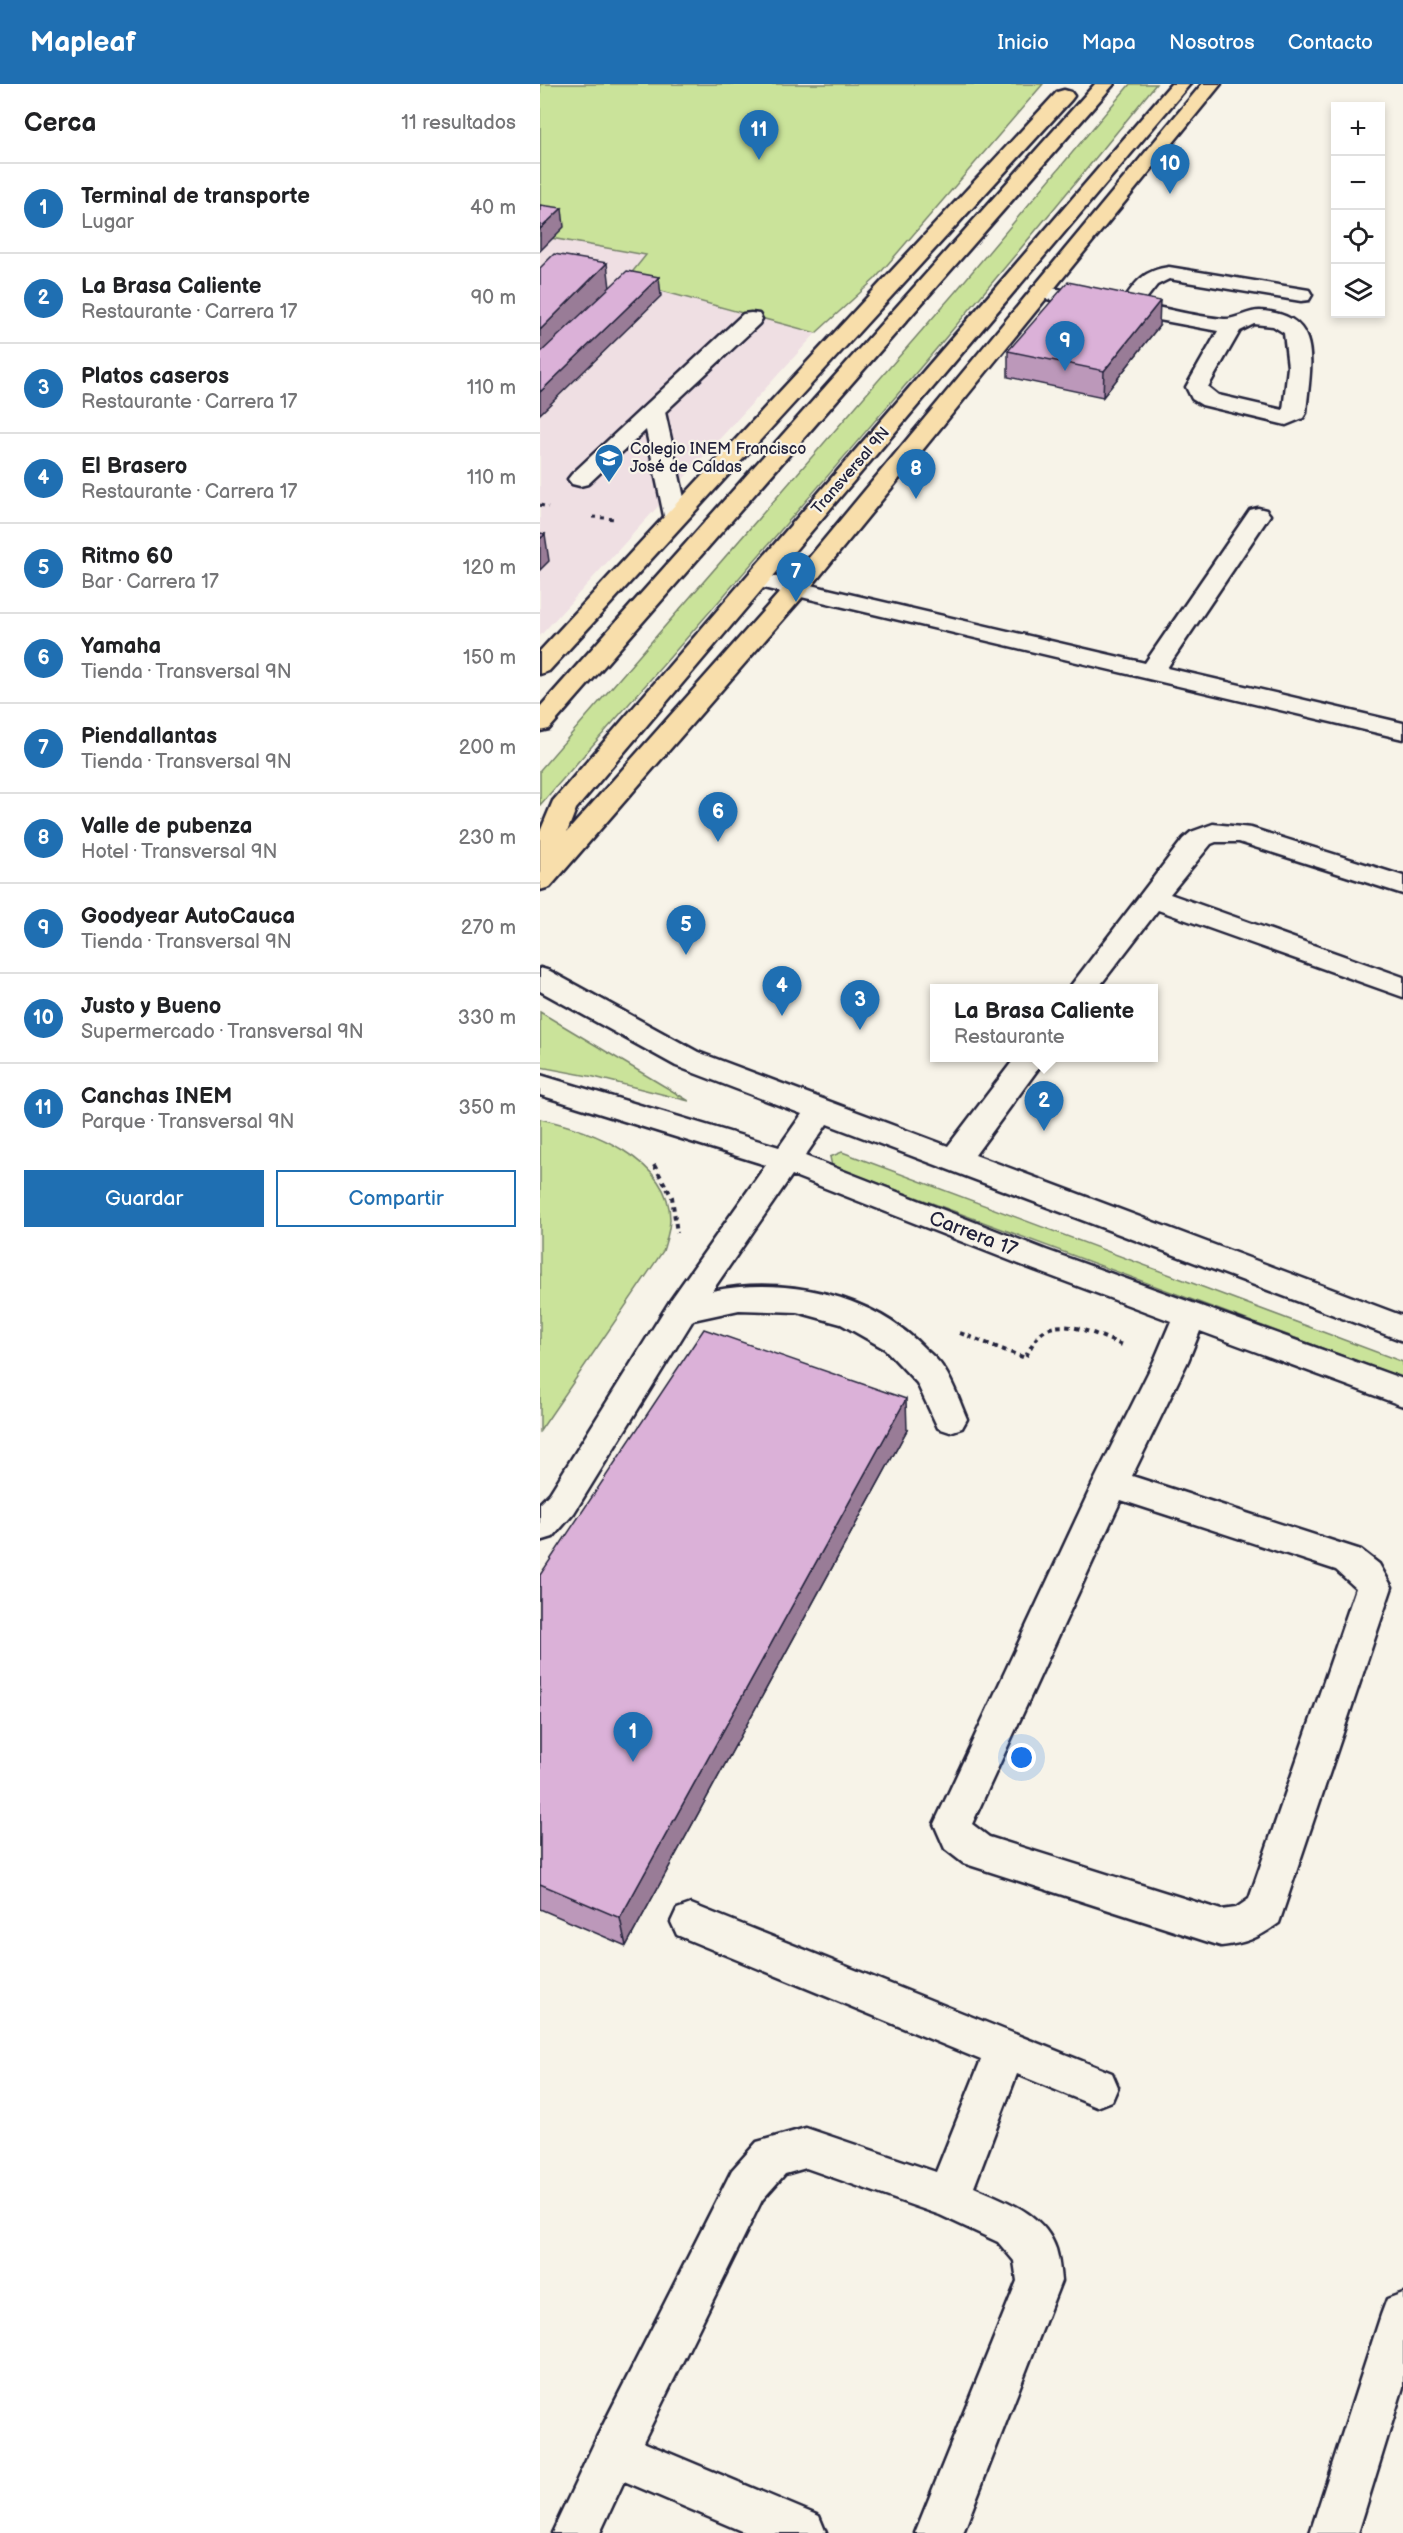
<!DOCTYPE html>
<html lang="es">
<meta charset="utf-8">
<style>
:root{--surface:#fff;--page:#f6f6f6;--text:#202124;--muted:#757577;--line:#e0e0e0;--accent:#1f6fb2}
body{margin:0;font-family:"Balsamiq Sans",sans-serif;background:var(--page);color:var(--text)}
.controls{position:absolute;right:18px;top:18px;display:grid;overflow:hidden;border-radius:0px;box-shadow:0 3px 9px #0003}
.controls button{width:54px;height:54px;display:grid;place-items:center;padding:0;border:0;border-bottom:2px solid var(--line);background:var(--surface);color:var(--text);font:30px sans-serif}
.you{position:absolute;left:482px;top:1674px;width:21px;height:21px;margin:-15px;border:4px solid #fff;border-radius:50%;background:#1a73e8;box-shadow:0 0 0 9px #1a73e833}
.badge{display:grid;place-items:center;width:39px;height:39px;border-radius:50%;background:var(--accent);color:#fff;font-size:20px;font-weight:700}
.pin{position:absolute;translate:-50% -50px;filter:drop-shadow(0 2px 3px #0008)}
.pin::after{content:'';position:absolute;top:32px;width:21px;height:18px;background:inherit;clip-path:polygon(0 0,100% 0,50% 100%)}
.popup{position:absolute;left:390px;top:900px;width:228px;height:78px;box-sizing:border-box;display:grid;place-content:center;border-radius:0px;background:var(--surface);filter:drop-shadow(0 2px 4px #0005);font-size:20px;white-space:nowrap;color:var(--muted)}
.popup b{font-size:22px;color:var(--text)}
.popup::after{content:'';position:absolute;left:50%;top:100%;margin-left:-12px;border:12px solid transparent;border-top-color:var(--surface)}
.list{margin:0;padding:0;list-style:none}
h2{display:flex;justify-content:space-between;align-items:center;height:78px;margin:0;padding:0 24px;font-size:26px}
h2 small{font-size:20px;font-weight:400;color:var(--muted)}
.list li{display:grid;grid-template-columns:39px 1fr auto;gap:18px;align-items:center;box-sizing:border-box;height:90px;padding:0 24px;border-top:2px solid var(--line)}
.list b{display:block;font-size:22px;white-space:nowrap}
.list p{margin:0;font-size:20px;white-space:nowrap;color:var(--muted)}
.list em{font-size:20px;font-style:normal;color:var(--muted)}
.actions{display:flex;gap:12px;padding:18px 24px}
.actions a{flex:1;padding:14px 0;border:2px solid var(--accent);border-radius:0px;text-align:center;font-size:21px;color:var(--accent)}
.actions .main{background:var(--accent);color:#fff}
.icon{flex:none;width:33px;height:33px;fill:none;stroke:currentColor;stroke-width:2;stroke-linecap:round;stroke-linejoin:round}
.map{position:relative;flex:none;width:863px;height:2449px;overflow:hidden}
header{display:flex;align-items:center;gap:36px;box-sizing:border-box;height:84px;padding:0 30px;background:var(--accent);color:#fff}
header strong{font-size:28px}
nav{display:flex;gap:33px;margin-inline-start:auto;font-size:21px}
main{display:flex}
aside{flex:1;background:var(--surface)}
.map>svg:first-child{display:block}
</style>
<header>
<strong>Mapleaf</strong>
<nav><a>Inicio</a><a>Mapa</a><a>Nosotros</a><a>Contacto</a></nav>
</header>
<main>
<aside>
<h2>Cerca<small>11 resultados</small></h2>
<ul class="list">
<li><span class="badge">1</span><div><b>Terminal de transporte</b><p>Lugar</p></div><em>40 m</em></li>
<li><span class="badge">2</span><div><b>La Brasa Caliente</b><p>Restaurante · Carrera 17</p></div><em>90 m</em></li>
<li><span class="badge">3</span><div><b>Platos caseros</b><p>Restaurante · Carrera 17</p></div><em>110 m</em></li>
<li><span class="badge">4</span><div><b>El Brasero</b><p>Restaurante · Carrera 17</p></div><em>110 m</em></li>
<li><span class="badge">5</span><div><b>Ritmo 60</b><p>Bar · Carrera 17</p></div><em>120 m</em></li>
<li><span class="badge">6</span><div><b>Yamaha</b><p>Tienda · Transversal 9N</p></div><em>150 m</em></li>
<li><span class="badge">7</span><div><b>Piendallantas</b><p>Tienda · Transversal 9N</p></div><em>200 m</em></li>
<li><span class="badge">8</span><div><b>Valle de pubenza</b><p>Hotel · Transversal 9N</p></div><em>230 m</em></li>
<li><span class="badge">9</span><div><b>Goodyear AutoCauca</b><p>Tienda · Transversal 9N</p></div><em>270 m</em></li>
<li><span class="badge">10</span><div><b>Justo y Bueno</b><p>Supermercado · Transversal 9N</p></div><em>330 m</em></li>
<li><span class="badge">11</span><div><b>Canchas INEM</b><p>Parque · Transversal 9N</p></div><em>350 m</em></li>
</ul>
<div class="actions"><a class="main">Guardar</a><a>Compartir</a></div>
</aside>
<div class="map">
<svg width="863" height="2449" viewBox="0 0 863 2449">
<rect width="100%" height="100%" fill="#f7f3e8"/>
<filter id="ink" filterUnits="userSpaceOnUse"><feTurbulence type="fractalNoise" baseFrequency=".0167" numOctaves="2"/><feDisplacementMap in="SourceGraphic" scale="12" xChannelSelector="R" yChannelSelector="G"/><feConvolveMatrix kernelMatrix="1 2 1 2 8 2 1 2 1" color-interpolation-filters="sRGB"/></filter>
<g filter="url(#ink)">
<path fill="#efdfe3" d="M 0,152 L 106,171 L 85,198 L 276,249 L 0,552 Z"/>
<path fill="#cae39a" stroke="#76826a" stroke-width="1.5" d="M 0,0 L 503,0 L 335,195 L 276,249 L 85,197 L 106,171 L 0,152 Z
M 590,0 L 616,0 C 417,246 209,484 0,721 L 0,686 L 416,207 Z
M 0,928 L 149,1017 L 54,993 L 0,983 Z
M 0,1035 C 48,1045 130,1075 130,1135 C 130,1146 126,1157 123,1167 L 0,1347 Z
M 302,1068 L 863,1278 L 863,1294 L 292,1082 L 290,1073 Z"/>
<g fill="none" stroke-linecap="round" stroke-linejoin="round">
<g stroke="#22223b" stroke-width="5">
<path id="minor" d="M 629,183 L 769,206 L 772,211 L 769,216 L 761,217 L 629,195 L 617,201 L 602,220 C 629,225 657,233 684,235 C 695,236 707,227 720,227 C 785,230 770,282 766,329 L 763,334 L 746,341 L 662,321 L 652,315 L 646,303 L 678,247 L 501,214 L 493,213 L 490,208 L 493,203 L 501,202 L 583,217 C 596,197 605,186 629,183 ZM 714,240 L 733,242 L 744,249 L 748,283 L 743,326 L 678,311 L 668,303 L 700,247 Z
M 211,229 L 219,230 L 222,235 L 219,240 L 125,328 L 148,432 L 144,437 L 136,439 L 128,437 L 124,432 L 106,346 L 48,400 L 40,402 L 32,400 L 28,395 L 32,390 L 203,230 Z
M 718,424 L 726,426 L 730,431 L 627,584 L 863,639 L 863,655 L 219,503 L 210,501 L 207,496 L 210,491 L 219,489 L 605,579 L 710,426 Z
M 673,740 L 711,744 L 863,792 L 863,810 L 699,758 L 676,758 L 671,760 L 630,810 L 863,893 L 863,913 L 618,826 L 558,904 L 529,904 L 643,755 L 651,748 Z
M 0,884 L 10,887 L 158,968 L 408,1062 L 475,974 L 506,974 L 435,1071 L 863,1232 L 863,1257 L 287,1040 L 265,1072 L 506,1166 L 863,1295 L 863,1322 L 660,1247 L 648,1277 L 592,1392 L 821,1466 L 839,1480 L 852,1503 L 739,1839 C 718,1854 707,1859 681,1862 L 423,1779 L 405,1765 L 394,1740 L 553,1399 L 614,1277 L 631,1237 L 484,1182 L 252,1091 L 172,1207 C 244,1192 333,1210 385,1265 C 392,1271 399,1277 404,1285 C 414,1300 420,1319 427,1335 L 422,1344 L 410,1348 L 398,1344 L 377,1299 L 345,1265 L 301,1240 L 257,1228 L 199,1226 L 153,1236 L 34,1429 L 13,1453 L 0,1457 L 0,1419 L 10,1409 L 130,1217 L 226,1081 L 0,1011 L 0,991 L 239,1063 L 262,1030 L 136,982 L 0,907 ZM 581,1416 L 796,1486 L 816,1504 L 709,1815 L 696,1824 L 681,1826 L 449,1753 L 432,1740 Z
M 151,1820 L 572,1989 L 578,2003 L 572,2017 L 557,2023 L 477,1990 L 434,2103 C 465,2117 504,2129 516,2165 C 519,2175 520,2187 521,2197 L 423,2449 L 375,2449 L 477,2197 L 474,2177 L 458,2158 L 400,2131 L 266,2084 L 245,2090 L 222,2116 L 103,2358 L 279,2432 L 286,2449 L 206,2449 L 84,2397 L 60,2449 L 12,2449 L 57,2353 L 192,2086 L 217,2058 L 266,2044 L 396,2088 L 441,1976 L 137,1851 L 131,1838 L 137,1825 Z
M 863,2209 L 863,2303 L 818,2449 L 770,2449 L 841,2231 L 847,2215 Z"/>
</g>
<g stroke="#22223b" stroke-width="5">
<path id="major" d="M 555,0 L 574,0 L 9,645 L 0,647 L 0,623 Z
M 631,0 L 650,0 L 36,725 L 27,748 L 248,499 L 662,0 L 681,0 L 266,509 L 10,803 L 0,806 L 0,748 L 13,717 Z
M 524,6 L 531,8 L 534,12 L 531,16 L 9,587 L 0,590 L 0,567 L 517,8 Z"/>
</g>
<path stroke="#22223b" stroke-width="2" stroke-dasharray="3 3" stroke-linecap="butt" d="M 0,421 L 2,422"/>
<path stroke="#22223b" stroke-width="3" stroke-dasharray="4 4" stroke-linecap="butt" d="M 0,421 L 8,423
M 53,433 L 76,435"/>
<path stroke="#22223b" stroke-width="4" stroke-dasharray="4.5 4.5" stroke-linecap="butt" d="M 114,1081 L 132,1113 L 137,1149
M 420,1249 L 485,1274 C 490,1265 495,1253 504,1247 C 526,1233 563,1254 585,1262"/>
<use href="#minor" fill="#f7f3e8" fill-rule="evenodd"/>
<use href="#major" fill="#f8deab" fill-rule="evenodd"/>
</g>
<path fill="#bc98ba" stroke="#22223b" stroke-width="1.5" d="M 619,242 L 563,313 L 468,293 L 468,267 Z
M 367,1346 L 86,1862 L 0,1825 L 0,1491 Z"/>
<path fill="#997c97" stroke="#22223b" stroke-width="1.5" d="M 22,124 L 24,143 L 0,167 L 0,145 Z
M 67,179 L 70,204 L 0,275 L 0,246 Z
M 119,193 L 121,212 L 0,330 L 0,308 Z
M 620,217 L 619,242 L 563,313 L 564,287 Z
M 5,450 L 9,477 L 0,486 L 0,455 Z
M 366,1315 L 367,1346 L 86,1862 L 80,1834 Z"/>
<path fill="#dbb1d8" stroke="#22223b" stroke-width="1.5" d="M 0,121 L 22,124 L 0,145 Z
M 14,170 L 67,179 L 0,246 L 0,184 Z
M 87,187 L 119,193 L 0,308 L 0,269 Z
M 528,198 L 620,217 L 564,287 L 468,267 Z
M 0,449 L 5,450 L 0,455 Z
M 164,1245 L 366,1315 L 80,1834 L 0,1800 L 0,1491 Z"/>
</g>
<defs>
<g id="university-pin" transform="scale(1.5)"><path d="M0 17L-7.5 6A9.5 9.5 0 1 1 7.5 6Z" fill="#1f6fb2" stroke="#f7f3e8"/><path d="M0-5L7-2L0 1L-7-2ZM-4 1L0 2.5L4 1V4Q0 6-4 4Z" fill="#fff"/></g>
</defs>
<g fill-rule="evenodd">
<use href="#university-pin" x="69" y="374"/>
</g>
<g text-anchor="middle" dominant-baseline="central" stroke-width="4.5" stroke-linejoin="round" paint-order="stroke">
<g font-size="16" fill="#22223b" stroke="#f7f3e8" text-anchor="start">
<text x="90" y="365">Colegio INEM Francisco<tspan x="90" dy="18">José de Caldas</tspan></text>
</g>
<g font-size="16" fill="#22223b" stroke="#f7f3e8">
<text transform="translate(311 387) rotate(-49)">Transversal 9N</text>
</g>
<g font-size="20" fill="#22223b" stroke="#f7f3e8">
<text transform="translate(433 1150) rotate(21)">Carrera 17</text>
</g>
</g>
</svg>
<div class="controls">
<button>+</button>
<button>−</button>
<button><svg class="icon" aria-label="locate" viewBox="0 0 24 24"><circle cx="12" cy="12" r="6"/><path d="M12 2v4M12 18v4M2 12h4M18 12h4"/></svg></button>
<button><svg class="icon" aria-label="layers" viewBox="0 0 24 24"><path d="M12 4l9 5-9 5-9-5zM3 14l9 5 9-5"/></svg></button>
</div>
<div class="you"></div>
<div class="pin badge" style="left:93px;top:1678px">1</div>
<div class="pin badge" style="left:504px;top:1047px">2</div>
<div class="popup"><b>La Brasa Caliente</b>Restaurante</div>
<div class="pin badge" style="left:320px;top:946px">3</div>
<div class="pin badge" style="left:242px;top:932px">4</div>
<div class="pin badge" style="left:146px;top:871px">5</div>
<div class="pin badge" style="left:178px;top:758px">6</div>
<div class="pin badge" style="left:256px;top:518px">7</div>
<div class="pin badge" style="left:376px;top:415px">8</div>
<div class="pin badge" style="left:525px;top:287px">9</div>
<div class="pin badge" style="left:630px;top:110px">10</div>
<div class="pin badge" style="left:219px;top:76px">11</div>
</div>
</main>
